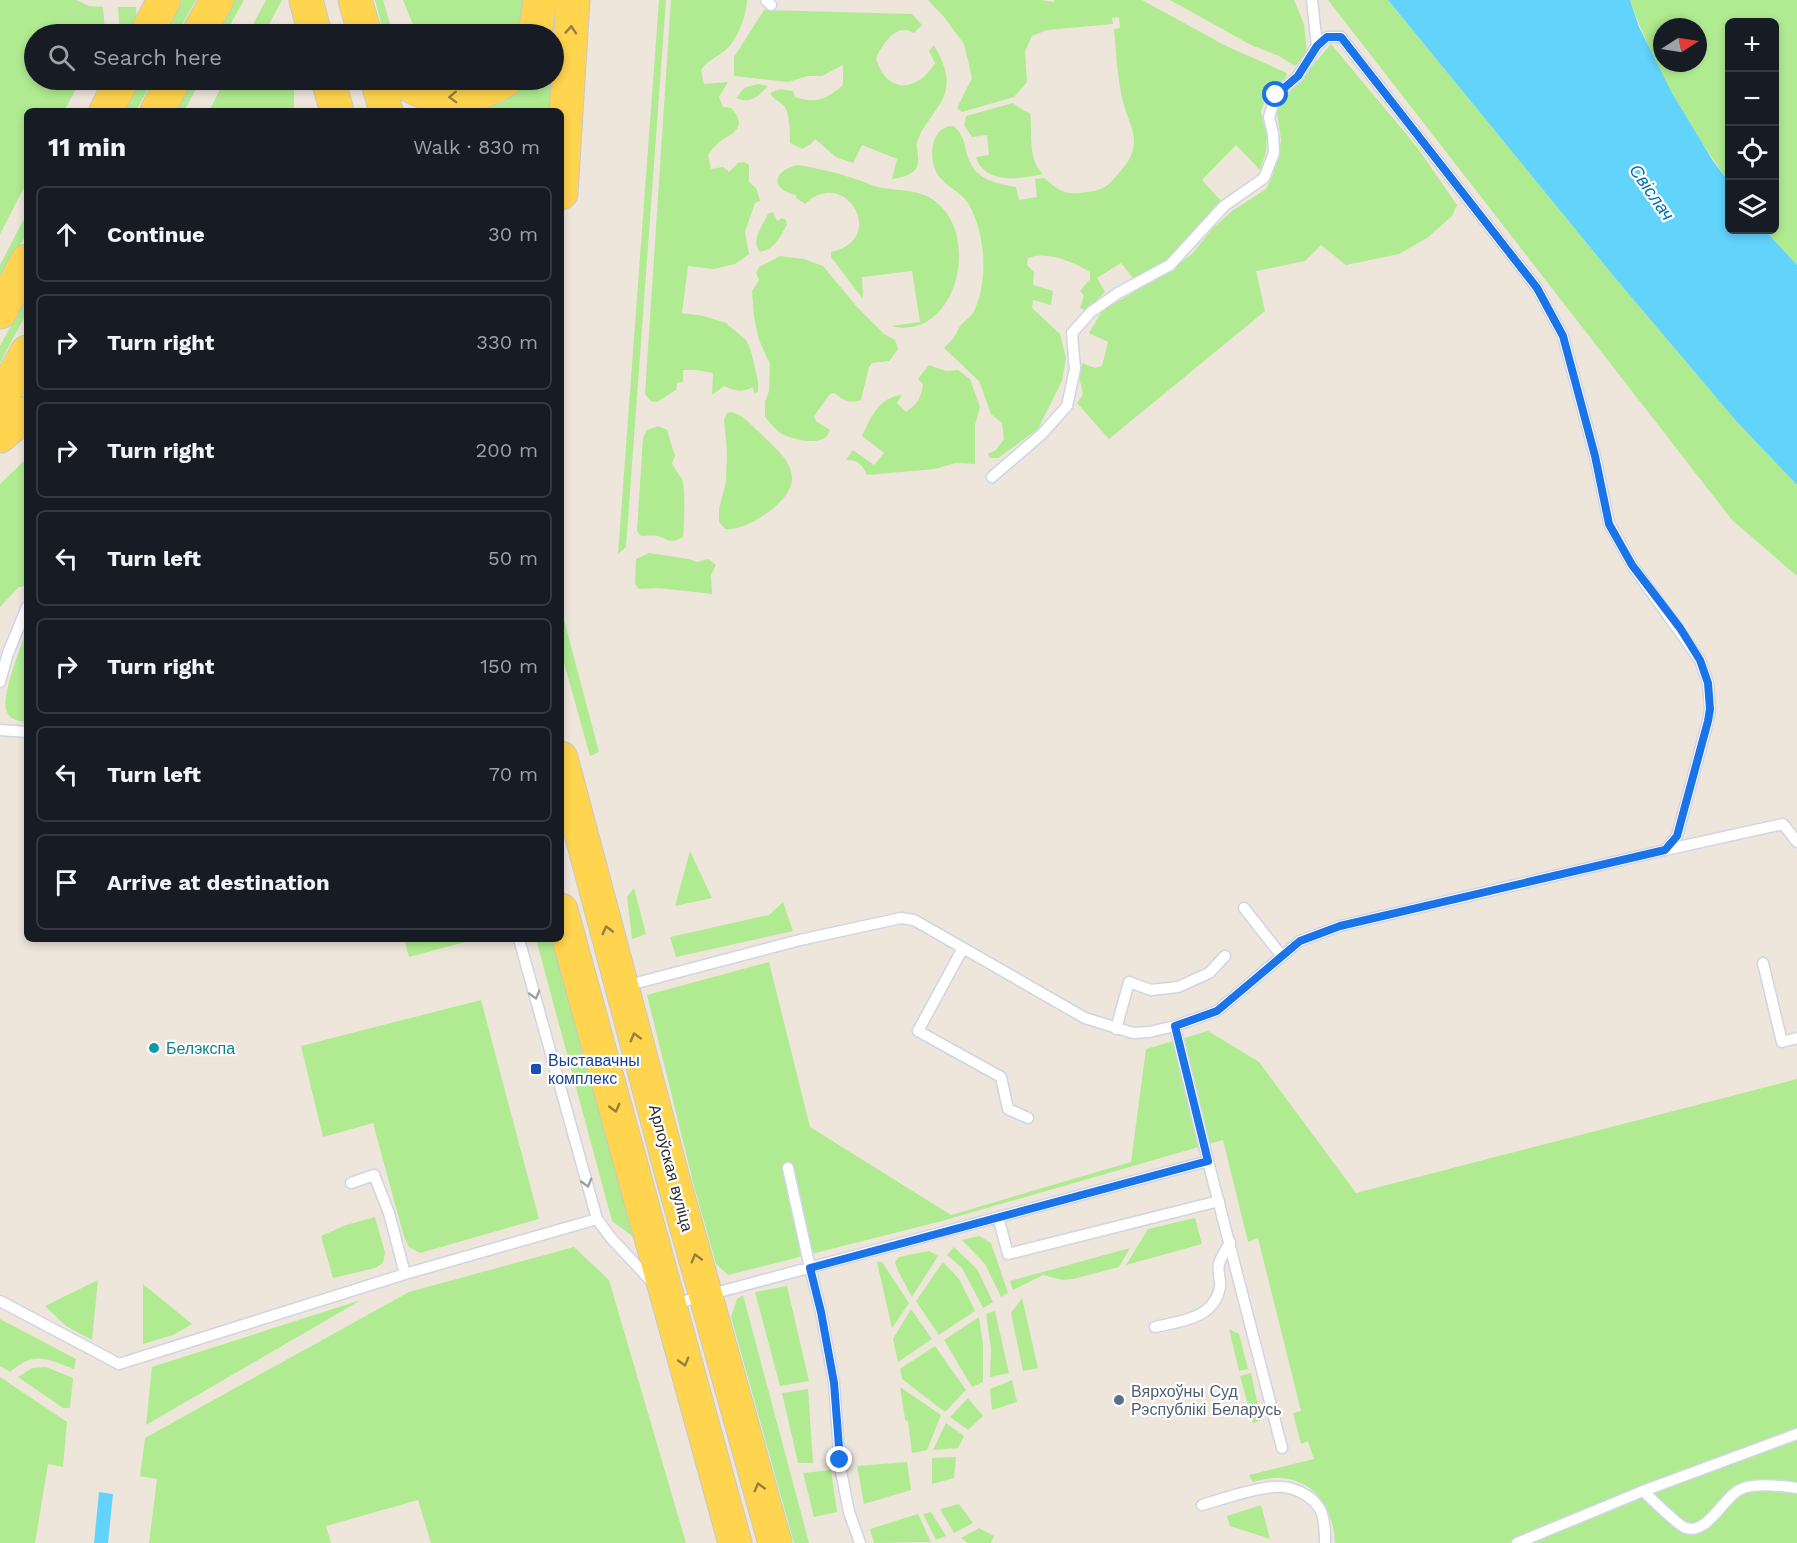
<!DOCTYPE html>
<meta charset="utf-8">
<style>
:root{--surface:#171b24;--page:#242831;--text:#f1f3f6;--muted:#9ea1a6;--line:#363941}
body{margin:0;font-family:"Work Sans",sans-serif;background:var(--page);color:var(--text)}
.controls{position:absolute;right:18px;top:18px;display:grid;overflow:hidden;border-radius:9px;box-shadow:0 3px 9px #0003}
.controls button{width:54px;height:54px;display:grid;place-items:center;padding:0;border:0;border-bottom:2px solid var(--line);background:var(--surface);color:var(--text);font:30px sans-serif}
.compass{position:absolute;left:1653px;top:18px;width:54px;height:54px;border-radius:50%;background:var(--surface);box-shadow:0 3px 9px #0003;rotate:78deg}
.stop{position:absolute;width:18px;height:18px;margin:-14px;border:4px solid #1a73e8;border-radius:50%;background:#fff}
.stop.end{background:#1a73e8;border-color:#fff;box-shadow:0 2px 6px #0008}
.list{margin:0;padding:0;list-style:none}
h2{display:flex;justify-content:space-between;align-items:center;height:78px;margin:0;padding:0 24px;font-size:26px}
h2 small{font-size:20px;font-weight:400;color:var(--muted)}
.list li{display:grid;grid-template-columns:39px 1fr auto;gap:18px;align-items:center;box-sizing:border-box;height:96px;margin:0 12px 12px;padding:0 12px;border:2px solid var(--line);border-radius:9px}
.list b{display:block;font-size:22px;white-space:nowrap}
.list em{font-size:20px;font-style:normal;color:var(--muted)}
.icon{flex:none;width:33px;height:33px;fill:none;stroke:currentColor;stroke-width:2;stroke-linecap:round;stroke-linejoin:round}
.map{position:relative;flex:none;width:1797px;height:1543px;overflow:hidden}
.search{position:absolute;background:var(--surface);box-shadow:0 3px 9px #0003;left:24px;top:24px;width:540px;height:66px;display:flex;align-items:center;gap:15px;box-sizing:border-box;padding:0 21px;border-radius:33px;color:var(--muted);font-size:22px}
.panel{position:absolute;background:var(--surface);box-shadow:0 3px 9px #0003;left:24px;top:108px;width:540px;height:834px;border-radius:9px}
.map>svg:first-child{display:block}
</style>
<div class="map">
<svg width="1797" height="1543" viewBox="0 0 1797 1543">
<rect width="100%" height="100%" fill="#eee6db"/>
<path fill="#b0eb91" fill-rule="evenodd" d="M 0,0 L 76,0 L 89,6 L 103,7 L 105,33 L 104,34 L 34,34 L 34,80 L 81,80 L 64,111 L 27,111 L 27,182 L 0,234 Z
M 182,0 L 196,0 L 177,34 L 164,34 Z
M 235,0 L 244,0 L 225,34 L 216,34 Z
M 266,0 L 282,0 L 266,30 L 271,34 L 248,34 Z
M 375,0 L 383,0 L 393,34 L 384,34 Z
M 403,0 L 527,0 L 520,34 L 419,34 L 414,27 Z
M 659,0 L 666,0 L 626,547 L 618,554 Z
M 671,0 L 747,0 C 747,15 736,44 723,52 C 714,59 708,60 701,70 L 704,84 L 728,82 L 719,97 L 723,107 L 731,108 C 744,122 740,130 725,138 C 719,141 711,150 708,155 L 711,169 L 723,167 L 729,172 L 738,163 L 744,162 L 749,165 L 749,182 L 756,188 L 760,201 L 755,203 L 745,232 L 749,254 L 735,264 L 714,269 L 688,266 L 682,313 L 704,316 L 726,323 L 746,340 L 751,351 L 758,381 L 758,392 L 754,393 L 753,387 C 742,393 735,391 724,386 L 712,395 L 713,373 L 696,370 L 683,370 L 683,382 L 677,383 L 676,390 L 657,402 L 651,401 L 645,394 Z
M 928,0 L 1041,0 L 1054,2 L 1054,0 L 1142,0 L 1226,46 L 1287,73 L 1286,77 L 1265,100 L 1261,112 L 1267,136 L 1266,152 L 1260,170 L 1236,145 L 1202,180 L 1221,201 C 1195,231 1171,263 1134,279 L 1121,263 L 1097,278 L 1105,292 L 1086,311 L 1080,308 L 1084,296 L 1080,291 L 1090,279 L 1090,272 C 1074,262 1046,250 1028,258 L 1027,265 L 1034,272 L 1033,285 L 1053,291 L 1051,305 L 1033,300 L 1032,308 L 1060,334 L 1066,358 L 1062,381 L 1038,429 L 998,458 L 990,458 L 988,454 L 996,450 L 1004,439 L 1002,423 L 991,414 L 979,381 L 944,348 C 948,344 953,339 956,334 C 958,331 959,326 963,323 C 966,319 970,318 973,313 C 989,282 986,234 968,203 C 961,192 945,186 938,175 C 927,159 931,125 954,126 C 962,134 964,140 966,151 C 974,180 990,182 1016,187 L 1019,200 L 1037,197 L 1035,179 L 1044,178 C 1064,195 1068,195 1094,191 C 1106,189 1111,182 1119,173 C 1148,141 1127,127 1121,93 C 1117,72 1116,50 1114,29 L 1120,28 L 1119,17 L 1112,18 L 1113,24 L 1047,30 L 1032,36 L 1025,51 L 1027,82 L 1014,97 L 962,112 L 957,108 L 972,78 L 964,44 L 944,17 Z
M 1170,0 L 1294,0 L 1304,24 L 1307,53 L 1295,66 L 1279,56 L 1251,45 Z
M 1328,0 L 1388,0 L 1616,279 L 1737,422 L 1797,485 L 1797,576 L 1732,520 Z
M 1630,0 L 1797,0 L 1797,265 L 1765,230 L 1774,230 L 1774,22 L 1730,22 L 1729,182 C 1689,127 1653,65 1630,0 ZM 1662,27 L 1698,27 L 1698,63 L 1662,63 Z
M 118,7 L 136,7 L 137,26 L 133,34 L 120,34 Z
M 764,10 L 912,14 L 922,25 L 914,33 C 896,22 883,44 876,58 C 886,94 917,93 935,63 L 929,51 L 934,45 C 941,59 949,71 946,89 C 942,109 922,123 917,143 C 916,152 922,163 914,171 C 908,176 900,178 892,179 L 897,159 L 862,145 L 853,163 L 836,157 L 815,139 L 811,144 L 802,149 L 790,143 C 790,133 790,116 785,107 C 781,102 774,100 770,93 L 780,89 L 793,91 L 795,97 C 816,104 827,99 843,85 L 843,65 L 822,76 L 808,76 L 788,82 L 734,76 L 734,57 Z
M 1331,44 L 1417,147 L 1457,205 L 1452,216 L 1427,238 L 1399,254 L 1346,265 L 1321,245 L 1305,261 L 1256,271 L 1265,311 L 1109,439 L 1077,403 L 1083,394 L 1079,377 L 1082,363 L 1095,368 L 1102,366 L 1108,342 L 1089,333 L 1102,311 L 1172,269 L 1192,254 L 1212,229 L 1232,211 L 1266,189 L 1272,177 L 1279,156 L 1281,139 L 1277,113 L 1282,101 Z
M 140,80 L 153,80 L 136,111 L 123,111 Z
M 192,80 L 201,80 L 184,111 L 175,111 Z
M 225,80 L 294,80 L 294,111 L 209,111 Z
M 525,80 L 553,80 L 550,111 L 438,111 L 506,97 Z
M 758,84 L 768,86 C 759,95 751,105 736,98 L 744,88 Z
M 1013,103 L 1024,111 L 1030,113 C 1033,133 1027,159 1043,174 C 1022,179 984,185 976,157 L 989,155 L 987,135 L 972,137 L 964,125 L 966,116 Z
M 798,165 C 816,168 835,172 852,178 C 861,180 870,185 878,187 C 896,191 917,189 932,199 C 984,233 956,343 891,326 L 920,322 L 912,271 L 862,277 L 863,299 L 831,257 L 831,252 C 890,239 844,165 805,204 L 796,198 L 796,195 C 769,189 773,170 798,165 Z
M 773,212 L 777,221 L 782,218 L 786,220 L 787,225 C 779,237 776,249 760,252 C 750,241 763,225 768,214 Z
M 27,213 L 27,232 L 0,283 L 0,265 Z
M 780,256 L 804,259 L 823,266 L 858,308 L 884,334 L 895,340 L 898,349 L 889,361 L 872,363 L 869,367 L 861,400 C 849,404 844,400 834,393 L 830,394 L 814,416 L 816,421 L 830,430 C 826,448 794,440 782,434 C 776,431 770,422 765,417 L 765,402 L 769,391 L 770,364 L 759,340 L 754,317 L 752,291 L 759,280 L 756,273 L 759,267 Z
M 27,296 L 27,312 L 0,363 L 0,346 Z
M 929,365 L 946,371 L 958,370 L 970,379 L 980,407 L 975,425 L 975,464 L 955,463 L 935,469 L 867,475 C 862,464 858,460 846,460 L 853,450 L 874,465 L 884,453 L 862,436 C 871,417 879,397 902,395 L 897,403 L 906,412 C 917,404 921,399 923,384 L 918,379 Z
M 731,412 C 743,414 751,425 760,433 C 772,445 791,459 792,477 C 794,501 746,532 725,529 L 719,522 L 719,509 L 726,482 L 727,452 L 724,419 L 727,413 Z
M 658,426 L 667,430 L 675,456 L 672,463 C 675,470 678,473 682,479 C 686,487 684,528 683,537 C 671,544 669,540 658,536 C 653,535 646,536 641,536 L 637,531 L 643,438 L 647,430 Z
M 27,458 L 27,586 L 19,587 L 0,607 L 0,484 Z
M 649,553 L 689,559 L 697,562 L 708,559 L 716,565 L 711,575 L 712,594 L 659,588 L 639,589 L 635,584 L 636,559 Z
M 561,600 L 562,612 L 599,752 L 590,756 L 561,652 Z
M 27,630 L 27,722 C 19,721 11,721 7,712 C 0,698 21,646 27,630 Z
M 690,851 L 712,898 L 675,906 Z
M 634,888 L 646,934 L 632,939 L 627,897 Z
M 783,902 L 793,931 L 676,957 L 670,937 L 769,915 Z
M 404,939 L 464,939 L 465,942 L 409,957 Z
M 536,939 L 554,939 L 635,1238 L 612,1221 Z
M 769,962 L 810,1127 L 951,1215 L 1131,1162 L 1146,1049 L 1208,1031 L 1259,1062 L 1356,1193 L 1797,1079 L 1797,1543 L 1335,1543 C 1334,1511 1316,1480 1281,1478 C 1272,1477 1262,1480 1253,1482 L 1249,1475 L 1314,1459 L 1308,1441 L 1301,1444 L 1293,1413 L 1301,1411 L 1258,1238 L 1248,1242 L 1223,1140 L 942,1221 L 728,1275 L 716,1264 L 694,1186 L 647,995 Z
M 481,1000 L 539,1219 L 420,1253 L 409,1247 L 404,1237 L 373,1123 L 323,1137 L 301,1046 Z
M 375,1217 L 385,1253 L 383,1263 L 375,1268 L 333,1278 L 321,1236 L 346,1225 Z
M 1195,1218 L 1202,1244 L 1126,1265 L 1148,1229 Z
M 979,1236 L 991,1243 L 1008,1293 L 1001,1297 L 985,1264 L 962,1240 Z
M 574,1247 L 609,1280 L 686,1543 L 431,1543 L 418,1500 L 326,1526 L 331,1543 L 149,1543 L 157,1479 L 140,1476 L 145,1438 L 409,1292 Z
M 954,1247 L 977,1269 L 993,1302 L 983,1308 L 962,1268 L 947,1255 Z
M 1130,1248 L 1119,1267 L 1073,1279 L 1063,1280 L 1043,1275 L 1013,1290 L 1010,1281 Z
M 929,1251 L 938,1256 L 912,1297 L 898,1271 L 895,1262 L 899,1257 Z
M 877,1262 L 882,1262 L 909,1303 L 892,1328 Z
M 943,1262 L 959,1279 L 975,1311 L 939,1335 L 916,1301 Z
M 98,1280 L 92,1340 L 66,1326 L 45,1306 Z
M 143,1284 L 192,1324 L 173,1335 L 143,1344 Z
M 787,1286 L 809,1381 L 780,1386 L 755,1292 Z
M 743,1295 L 809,1543 L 794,1543 L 731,1317 L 737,1299 Z
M 1022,1298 L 1038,1368 L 1023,1371 L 1011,1313 Z
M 361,1300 L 146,1425 L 152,1367 Z
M 911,1309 L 932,1339 L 898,1362 L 893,1339 Z
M 995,1311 L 1009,1373 L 990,1377 L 991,1349 L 986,1314 Z
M 979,1317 L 983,1344 L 983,1382 L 972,1387 L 944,1340 Z
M 0,1319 L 76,1359 L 74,1369 C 47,1359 34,1350 10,1372 L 0,1366 Z
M 1229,1329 L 1239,1334 L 1248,1369 L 1239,1371 Z
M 935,1346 L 966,1390 L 945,1412 L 902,1379 L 900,1369 Z
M 46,1367 L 73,1378 L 70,1408 L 63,1408 L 18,1377 L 32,1368 Z
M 1251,1373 L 1261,1420 L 1253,1423 L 1240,1376 Z
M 0,1377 L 67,1422 L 63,1467 L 48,1464 L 35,1543 L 0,1543 Z
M 1012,1380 L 1017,1402 L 992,1410 L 990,1389 Z
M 900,1387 L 941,1415 L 927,1450 L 912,1453 L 908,1422 L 905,1419 Z
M 808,1389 L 813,1463 L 798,1463 L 782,1393 Z
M 968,1398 L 983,1416 L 968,1430 L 950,1417 Z
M 946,1423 L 964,1436 L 958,1448 L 933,1450 Z
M 956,1457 L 954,1478 L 932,1484 L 932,1458 Z
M 907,1462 L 911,1490 L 864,1504 L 857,1466 Z
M 831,1470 L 837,1512 L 814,1517 L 803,1473 Z
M 959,1504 L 973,1523 L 954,1533 L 940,1509 Z
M 1261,1505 L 1270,1539 L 1230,1526 L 1227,1516 Z
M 931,1512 L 946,1536 L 936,1540 L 923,1514 Z
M 918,1514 L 931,1542 L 874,1543 L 870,1529 Z
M 979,1528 L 994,1536 L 991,1543 L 968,1543 L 961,1538 Z"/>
<path fill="#62d4fc" d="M 1388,0 L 1630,0 L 1639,27 L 1672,93 L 1713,161 L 1729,182 L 1730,230 L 1765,230 L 1797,265 L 1797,485 L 1737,422 L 1616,279 Z
M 99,1492 L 113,1494 L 108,1543 L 94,1543 Z"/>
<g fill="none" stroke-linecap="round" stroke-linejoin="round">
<g stroke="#d0d4e5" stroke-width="13">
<path id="service" d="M 766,0 L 771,5
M 992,477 L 1042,434 L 1067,406 L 1075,369 L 1072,333 L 1091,312 L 1118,293 L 1170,265 L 1224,206 L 1264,178 L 1274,153 L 1273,134 L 1269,117 L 1276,95 L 1298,76 L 1317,46 L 1312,0
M 0,682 L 8,653 L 27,607
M 0,730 L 27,732
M 1665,850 L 1783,824 L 1797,842
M 1244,908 L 1281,955
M 519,939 L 597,1219 L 611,1238 L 652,1282
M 963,948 L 918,1031 L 1001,1077 L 1008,1109 L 1028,1118
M 1763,963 L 1782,1042 L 1797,1038
M 625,986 L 800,940 L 901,918 L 914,920 L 1085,1018 L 1133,1033 L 1149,1032 L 1175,1026 L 1217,1011 L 1300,941 L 1340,926 L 1665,850 L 1677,836 L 1708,721 L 1710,709 L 1708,683 L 1700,660 L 1632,565 L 1609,523 L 1595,456 L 1563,336 L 1537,288 L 1341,37 L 1327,37 L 1317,46
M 1116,1029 L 1129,982 L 1151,990 L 1178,987 L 1209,973 L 1225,956
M 1208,1161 L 1282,1448
M 788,1168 L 810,1268 L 821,1312 L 834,1383 L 840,1466 L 849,1512 L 860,1543
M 351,1183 L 374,1175 L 389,1213 L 405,1274
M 998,1217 L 1008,1254 L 1219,1201
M 0,1301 L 119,1364 L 405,1274 L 597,1219
M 674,1304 L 1208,1161 L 1175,1026
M 1155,1327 C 1181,1321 1214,1319 1220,1287 C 1221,1280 1217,1271 1219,1264 C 1221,1256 1227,1249 1230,1242
M 1643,1491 C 1651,1498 1677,1525 1686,1528 C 1708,1535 1724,1496 1741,1489 C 1754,1483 1783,1486 1797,1488
M 1202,1505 C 1222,1499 1254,1488 1274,1487 C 1291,1485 1313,1495 1321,1511 C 1325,1521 1325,1532 1325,1543
M 1517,1543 L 1643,1491 L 1797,1434"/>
</g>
<g stroke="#c8c8c8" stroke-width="35">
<path id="primary" d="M 306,0 L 315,34
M 355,0 L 365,34
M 146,34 L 164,0
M 198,34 L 217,0
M 535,34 L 540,0
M 328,80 L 337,111
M 377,80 L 386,111
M 400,80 C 440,104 467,103 506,80
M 106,111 L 122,80
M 157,111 L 174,80
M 561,193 L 573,0
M 0,312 L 27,261
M 0,401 L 27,352
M 0,436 L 27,413
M 561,758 L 672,1175 L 775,1543
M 561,910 L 735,1543"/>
</g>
<use href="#service" stroke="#fff" stroke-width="10"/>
<use href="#primary" stroke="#ffd44f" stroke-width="33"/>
</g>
<defs><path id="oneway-chevron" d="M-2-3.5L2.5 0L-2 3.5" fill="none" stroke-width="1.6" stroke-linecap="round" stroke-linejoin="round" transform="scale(1.5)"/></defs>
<g stroke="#947f3c">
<use href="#oneway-chevron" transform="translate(571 30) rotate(-86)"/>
<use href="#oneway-chevron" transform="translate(453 97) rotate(178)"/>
<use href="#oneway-chevron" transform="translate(607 930) rotate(-105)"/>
<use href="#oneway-chevron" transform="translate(635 1037) rotate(-105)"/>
<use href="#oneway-chevron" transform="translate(615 1108) rotate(75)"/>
<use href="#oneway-chevron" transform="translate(696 1258) rotate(-106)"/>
<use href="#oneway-chevron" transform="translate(684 1362) rotate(74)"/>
<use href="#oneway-chevron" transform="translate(759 1487) rotate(-105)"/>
</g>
<g stroke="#9f9f9f">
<use href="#oneway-chevron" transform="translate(535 995) rotate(74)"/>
<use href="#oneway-chevron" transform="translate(587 1183) rotate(74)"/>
</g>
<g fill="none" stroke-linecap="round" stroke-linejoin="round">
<path stroke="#1a73e8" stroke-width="8" d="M 840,1460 L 834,1383 L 821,1312 L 810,1268 L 1208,1161 L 1175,1026 L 1217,1011 L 1300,941 L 1340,926 L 1665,850 L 1677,836 L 1708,721 L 1710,709 L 1708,683 L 1700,660 L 1680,628 L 1632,565 L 1609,524 L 1595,456 L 1563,336 L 1537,288 L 1341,37 L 1327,37 L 1317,46 L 1298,76 L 1276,95"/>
</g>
<circle fill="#0f9aa8" stroke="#fff" stroke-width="2" cx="154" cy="1048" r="6"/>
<rect fill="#1a4fb4" stroke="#fff" stroke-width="2" x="530" y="1063" width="12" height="12" rx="3"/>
<circle fill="#5c6f8a" stroke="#fff" stroke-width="2" cx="1119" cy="1400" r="6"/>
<g text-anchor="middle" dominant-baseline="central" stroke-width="4.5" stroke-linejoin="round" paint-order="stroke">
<g font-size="16" fill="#0d838f" stroke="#fff" text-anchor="start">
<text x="166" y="1048">Белэкспа</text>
</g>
<g font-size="16" fill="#164399" stroke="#fff" text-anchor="start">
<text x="548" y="1060">Выставачны<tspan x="548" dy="18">комплекс</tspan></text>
</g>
<g font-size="16" fill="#2a2a2a" stroke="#fff">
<text transform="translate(671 1168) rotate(75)">Арлоўская вуліца</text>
</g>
<g font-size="16" fill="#4e5e75" stroke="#fff" text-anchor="start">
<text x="1131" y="1391">Вярхоўны Суд<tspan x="1131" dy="18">Рэспублікі Беларусь</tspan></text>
</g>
<g font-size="18" font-style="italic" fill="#0070a9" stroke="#fff">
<text transform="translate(1652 192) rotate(55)">Свіслач</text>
</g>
</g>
</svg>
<div class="controls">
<button>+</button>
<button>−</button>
<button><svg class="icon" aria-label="locate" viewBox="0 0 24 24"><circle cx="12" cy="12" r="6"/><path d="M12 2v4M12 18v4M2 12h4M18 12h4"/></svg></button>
<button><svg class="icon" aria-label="layers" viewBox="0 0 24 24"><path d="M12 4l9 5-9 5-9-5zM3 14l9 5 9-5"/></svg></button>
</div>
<svg class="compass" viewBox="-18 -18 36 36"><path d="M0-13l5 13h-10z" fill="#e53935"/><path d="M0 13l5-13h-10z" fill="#9ea1a6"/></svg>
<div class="stop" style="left:1276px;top:95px"></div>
<div class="stop end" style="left:840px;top:1460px"></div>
<div class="search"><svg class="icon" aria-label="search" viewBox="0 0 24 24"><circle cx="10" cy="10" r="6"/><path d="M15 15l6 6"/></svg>Search here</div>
<section class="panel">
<h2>11 min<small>Walk · 830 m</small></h2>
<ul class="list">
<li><svg class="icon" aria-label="ahead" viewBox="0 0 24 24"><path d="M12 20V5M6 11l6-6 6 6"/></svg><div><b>Continue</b></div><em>30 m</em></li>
<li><svg class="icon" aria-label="right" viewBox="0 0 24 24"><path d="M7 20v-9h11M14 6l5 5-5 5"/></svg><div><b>Turn right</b></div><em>330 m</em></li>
<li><svg class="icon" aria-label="right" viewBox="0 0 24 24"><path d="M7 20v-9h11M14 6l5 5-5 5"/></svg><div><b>Turn right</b></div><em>200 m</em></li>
<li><svg class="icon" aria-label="left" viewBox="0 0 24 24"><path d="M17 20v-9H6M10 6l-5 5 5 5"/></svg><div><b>Turn left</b></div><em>50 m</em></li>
<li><svg class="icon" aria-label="right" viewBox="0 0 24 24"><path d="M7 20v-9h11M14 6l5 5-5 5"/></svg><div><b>Turn right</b></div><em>150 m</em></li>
<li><svg class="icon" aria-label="left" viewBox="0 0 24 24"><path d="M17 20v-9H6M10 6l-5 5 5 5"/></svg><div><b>Turn left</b></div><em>70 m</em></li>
<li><svg class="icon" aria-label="arrive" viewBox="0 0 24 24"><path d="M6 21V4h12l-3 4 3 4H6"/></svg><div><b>Arrive at destination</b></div></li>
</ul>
</section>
</div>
